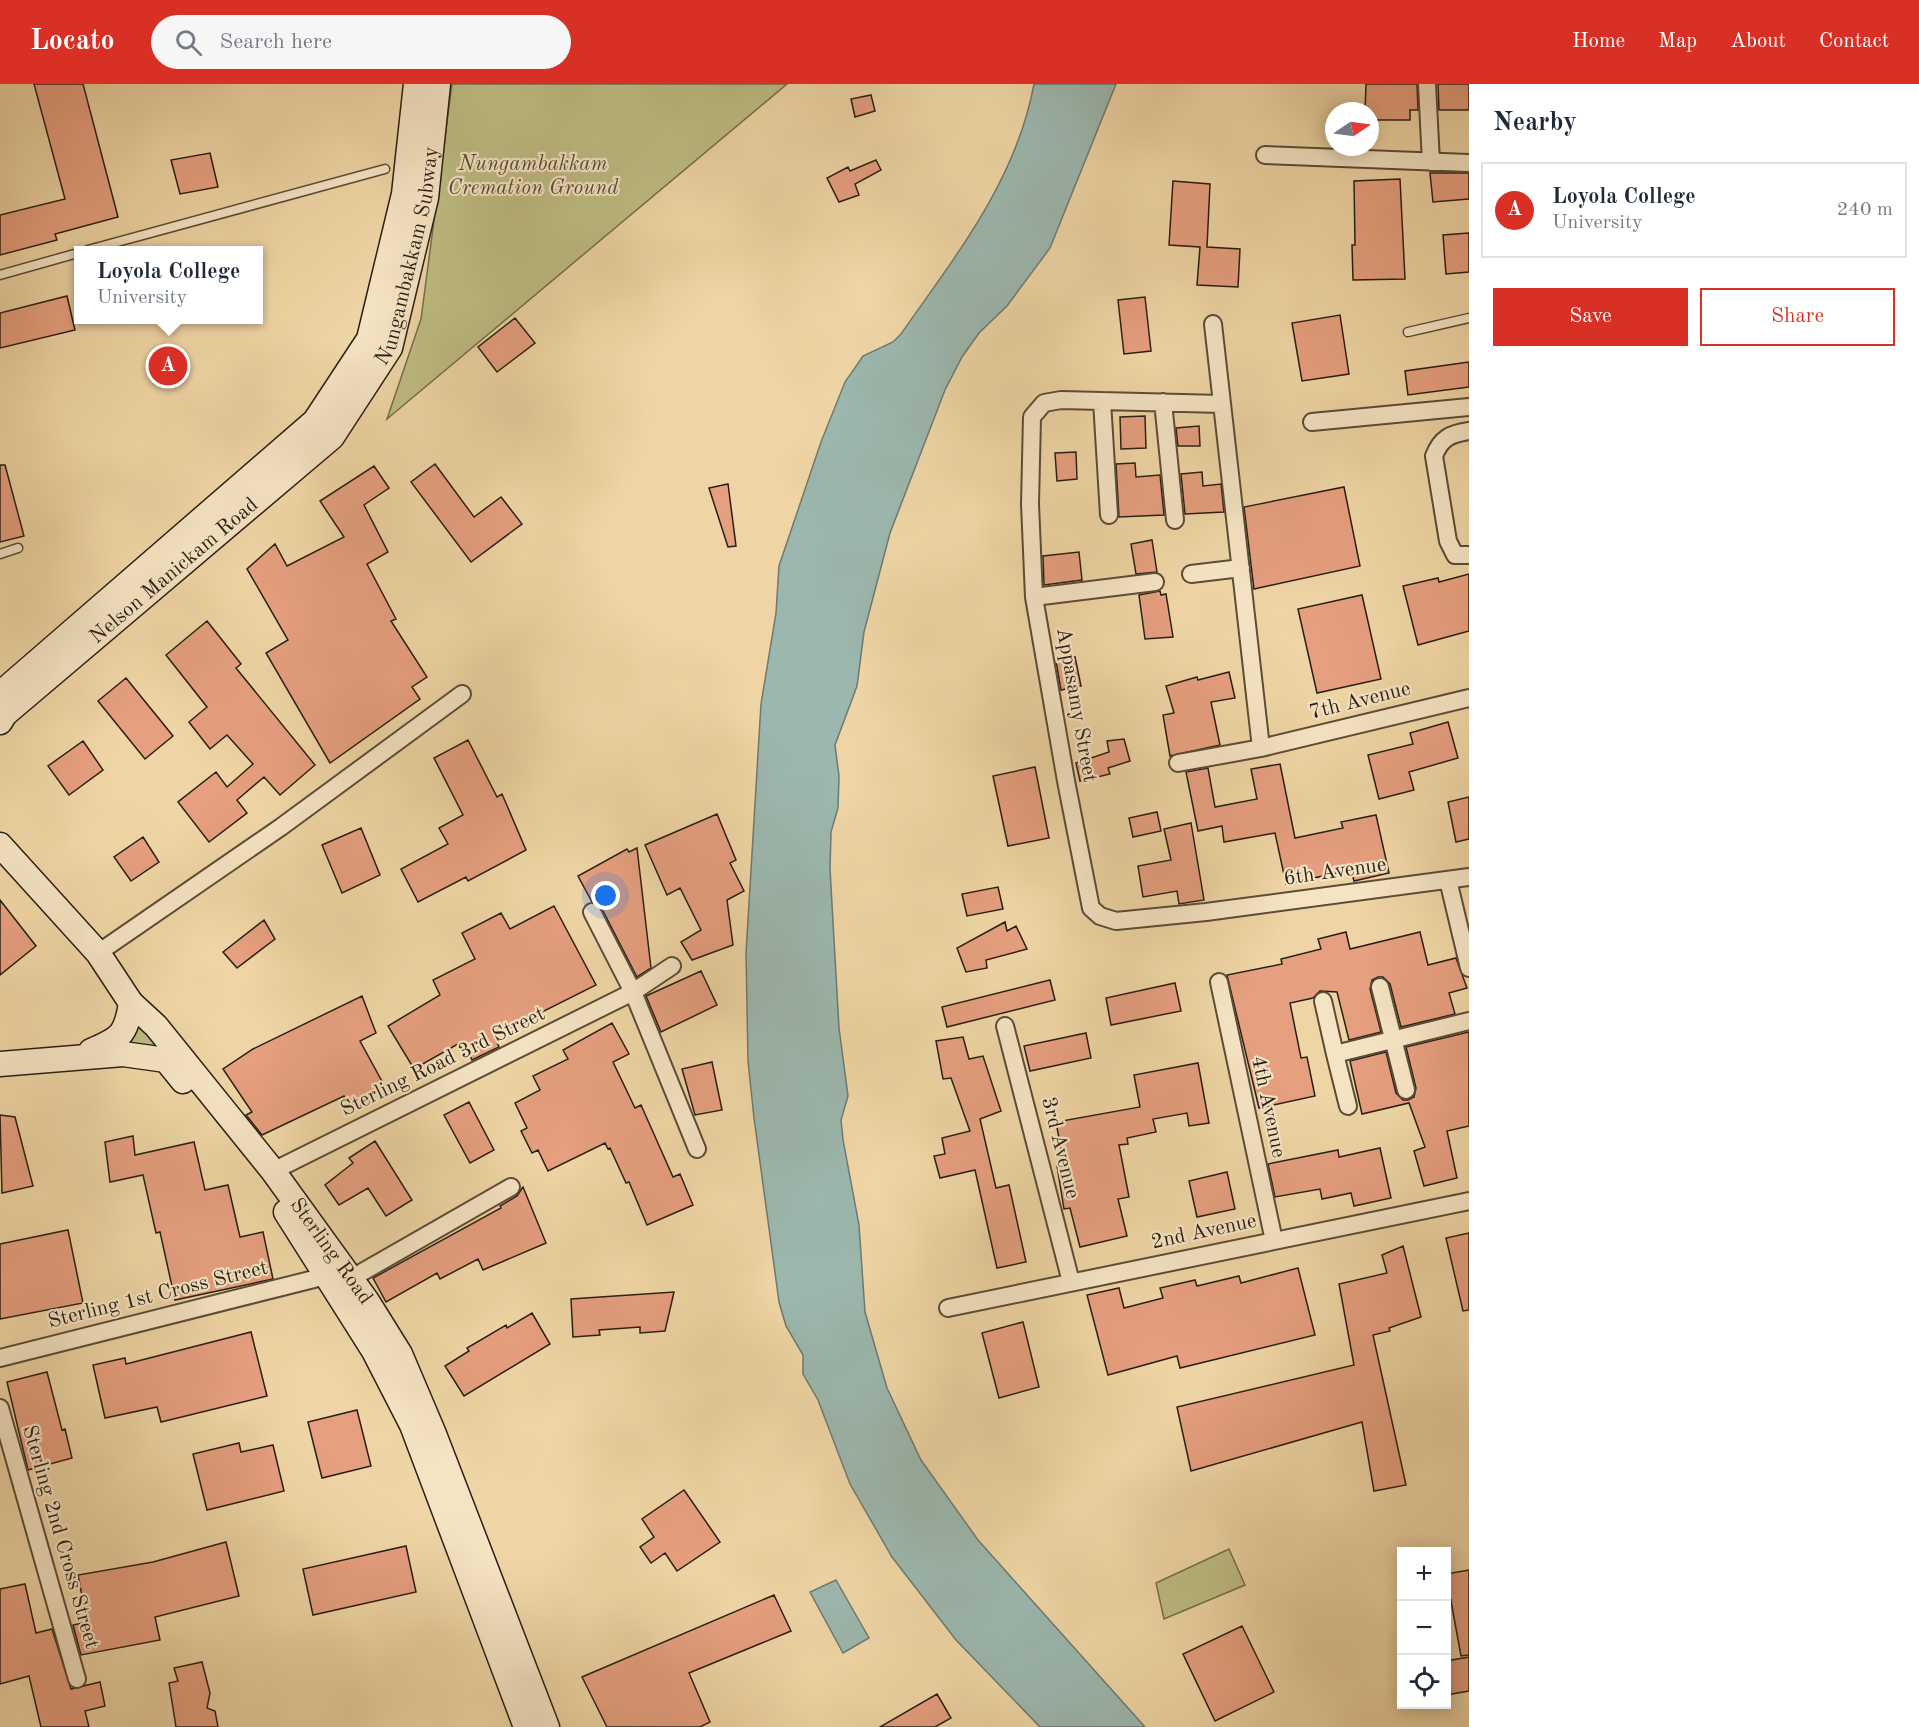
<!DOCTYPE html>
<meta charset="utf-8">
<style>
:root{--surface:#fff;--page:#f6f6f7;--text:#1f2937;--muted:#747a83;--line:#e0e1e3;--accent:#d93025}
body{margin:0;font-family:"Old Standard TT",serif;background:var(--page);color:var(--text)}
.controls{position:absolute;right:18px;bottom:18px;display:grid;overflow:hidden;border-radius:0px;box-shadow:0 3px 15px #0003}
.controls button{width:54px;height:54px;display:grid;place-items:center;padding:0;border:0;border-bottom:2px solid var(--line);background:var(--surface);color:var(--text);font:30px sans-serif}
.compass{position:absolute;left:1325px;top:18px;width:54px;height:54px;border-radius:50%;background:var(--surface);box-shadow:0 3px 15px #0003;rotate:77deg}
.you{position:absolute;left:606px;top:812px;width:21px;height:21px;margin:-15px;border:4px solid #fff;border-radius:50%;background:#1a73e8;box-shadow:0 0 0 9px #1a73e833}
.badge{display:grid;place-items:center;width:39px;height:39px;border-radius:50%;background:var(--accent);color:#fff;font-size:20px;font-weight:700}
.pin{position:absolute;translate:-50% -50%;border:3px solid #fff;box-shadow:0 2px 6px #0006}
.popup{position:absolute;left:74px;top:162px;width:189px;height:78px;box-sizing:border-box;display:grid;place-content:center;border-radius:0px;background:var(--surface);filter:drop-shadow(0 2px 4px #0005);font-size:20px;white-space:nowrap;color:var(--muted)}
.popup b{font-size:22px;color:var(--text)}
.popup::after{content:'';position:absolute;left:50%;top:100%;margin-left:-12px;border:12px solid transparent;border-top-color:var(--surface)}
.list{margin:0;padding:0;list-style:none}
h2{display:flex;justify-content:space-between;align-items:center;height:78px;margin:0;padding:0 24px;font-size:26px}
h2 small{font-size:20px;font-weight:400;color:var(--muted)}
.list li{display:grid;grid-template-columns:39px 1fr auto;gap:18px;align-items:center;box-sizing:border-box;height:96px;margin:0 12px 12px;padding:0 12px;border:2px solid var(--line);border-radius:0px}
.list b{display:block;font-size:22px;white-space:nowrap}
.list p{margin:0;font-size:20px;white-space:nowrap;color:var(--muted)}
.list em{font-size:20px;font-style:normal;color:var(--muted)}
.actions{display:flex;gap:12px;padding:18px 24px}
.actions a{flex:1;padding:14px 0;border:2px solid var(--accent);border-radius:0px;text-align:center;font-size:21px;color:var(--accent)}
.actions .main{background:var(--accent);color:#fff}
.icon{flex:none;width:33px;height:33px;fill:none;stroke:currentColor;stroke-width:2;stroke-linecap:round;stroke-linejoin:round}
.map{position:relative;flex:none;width:1469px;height:1643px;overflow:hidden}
header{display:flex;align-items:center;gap:36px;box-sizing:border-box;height:84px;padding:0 30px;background:var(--accent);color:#fff}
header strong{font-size:28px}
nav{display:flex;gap:33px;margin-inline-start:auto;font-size:21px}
.search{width:420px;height:54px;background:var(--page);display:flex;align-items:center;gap:15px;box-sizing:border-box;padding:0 21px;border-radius:33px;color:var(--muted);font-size:22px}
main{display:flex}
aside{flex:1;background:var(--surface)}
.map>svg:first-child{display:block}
</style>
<header>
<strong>Locato</strong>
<div class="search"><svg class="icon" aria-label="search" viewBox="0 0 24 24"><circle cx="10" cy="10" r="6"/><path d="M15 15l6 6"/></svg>Search here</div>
<nav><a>Home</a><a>Map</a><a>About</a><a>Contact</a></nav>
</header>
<main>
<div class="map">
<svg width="1469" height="1643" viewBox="0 0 1469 1643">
<rect width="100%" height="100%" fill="#efd5a5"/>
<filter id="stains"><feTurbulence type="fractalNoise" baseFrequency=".00333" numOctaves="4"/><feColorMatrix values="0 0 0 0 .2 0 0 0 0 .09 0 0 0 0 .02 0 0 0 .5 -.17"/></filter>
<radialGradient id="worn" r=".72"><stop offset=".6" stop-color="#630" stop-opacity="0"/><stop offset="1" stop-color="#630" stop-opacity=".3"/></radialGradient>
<path fill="#bebc83" stroke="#746e4c" stroke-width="1.5" d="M 452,0 L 787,0 L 387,335 L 421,235 Z
M 141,939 L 164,969 L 120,963 L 133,952 Z
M 1229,1465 L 1245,1501 L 1164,1535 L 1156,1499 Z"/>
<path fill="#9cb7ae" stroke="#6e7a70" stroke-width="1.5" d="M 1034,0 L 1116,0 L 1050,164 L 1007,222 L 979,249 L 962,273 L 945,306 L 890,449 L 864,548 L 857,602 L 835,661 L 839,692 L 838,724 L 831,748 L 830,785 L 839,944 L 848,1012 L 841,1036 L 843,1056 L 859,1141 L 865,1228 L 887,1304 L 921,1376 L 978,1456 L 1145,1643 L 1040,1643 L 956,1556 L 892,1473 L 850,1400 L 818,1316 L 803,1290 L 803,1271 L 786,1242 L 779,1218 L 754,1034 L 748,977 L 746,869 L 761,620 L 776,529 L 779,482 L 821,358 L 845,298 L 863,272 L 893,258 L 901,250 C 956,171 1016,97 1034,0 Z
M 836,1496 L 869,1554 L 843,1569 L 810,1508 Z"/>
<path fill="#e69f7f" stroke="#2a1f14" stroke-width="1.5" d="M 34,0 L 83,0 L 118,133 L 55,150 L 57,156 L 0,171 L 0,131 L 65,115 Z
M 1366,0 L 1417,0 L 1418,26 L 1410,26 L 1410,36 L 1370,36 L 1370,27 L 1365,27 Z
M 1438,0 L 1469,0 L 1469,26 L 1439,26 Z
M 871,11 L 875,27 L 855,33 L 851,15 Z
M 210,69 L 218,103 L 180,110 L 171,76 Z
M 876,76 L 881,86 L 855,100 L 859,111 L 839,118 L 827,94 L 848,83 L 850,87 Z
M 1430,89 L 1469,89 L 1469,115 L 1433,118 Z
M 1400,95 L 1405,195 L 1353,196 L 1352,161 L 1355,161 L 1354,97 Z
M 1173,97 L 1210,100 L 1207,163 L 1240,165 L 1238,203 L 1197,201 L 1200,163 L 1169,161 Z
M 1469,149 L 1469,188 L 1446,190 L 1443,151 Z
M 67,212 L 75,246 L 0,264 L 0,229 Z
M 1145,213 L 1151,267 L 1124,270 L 1118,216 Z
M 1340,231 L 1349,290 L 1302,297 L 1292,239 Z
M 515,234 L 535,259 L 497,288 L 478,263 Z
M 1469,278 L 1469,303 L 1408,311 L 1405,287 Z
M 1145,332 L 1146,364 L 1121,365 L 1120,333 Z
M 1199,342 L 1200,362 L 1178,362 L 1176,344 Z
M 1076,368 L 1077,395 L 1057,397 L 1055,369 Z
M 1135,379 L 1136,393 L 1160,391 L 1164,431 L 1119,433 L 1116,380 Z
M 435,380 L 474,433 L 501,413 L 522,440 L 471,478 L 411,398 Z
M 0,381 L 5,381 L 24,452 L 0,458 Z
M 374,382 L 389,404 L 364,421 L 388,468 L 367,480 L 396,535 L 391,537 L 427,593 L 412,603 L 420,615 L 330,679 L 266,569 L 288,556 L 247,485 L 275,460 L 287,482 L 344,453 L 320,417 Z
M 1202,388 L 1203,402 L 1221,400 L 1224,428 L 1185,430 L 1181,390 Z
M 728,400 L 736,462 L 728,463 L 709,404 Z
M 1344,403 L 1360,482 L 1254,505 L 1244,423 Z
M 1152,456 L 1157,488 L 1136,490 L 1131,460 Z
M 1079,468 L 1082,496 L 1044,501 L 1043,472 Z
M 1469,490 L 1469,547 L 1418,561 L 1403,502 L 1438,494 L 1439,498 Z
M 1160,507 L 1161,511 L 1166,510 L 1173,553 L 1145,555 L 1139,511 Z
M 1362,511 L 1381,595 L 1317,609 L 1298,525 Z
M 207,537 L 241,580 L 236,584 L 315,681 L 280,711 L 264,693 L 237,716 L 247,729 L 209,758 L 178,718 L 216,688 L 227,703 L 253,680 L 227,651 L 210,665 L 189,638 L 207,623 L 166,571 Z
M 1075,573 L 1081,602 L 1061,606 L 1056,577 Z
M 1229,588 L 1235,614 L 1211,618 L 1220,661 L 1170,672 L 1163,631 L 1174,629 L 1166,602 L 1197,593 L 1198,596 Z
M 126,594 L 173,652 L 145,675 L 98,617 Z
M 1448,638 L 1458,674 L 1409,688 L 1414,706 L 1379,715 L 1368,671 L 1413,660 L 1410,649 Z
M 1124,655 L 1130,677 L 1108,684 L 1110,690 L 1080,697 L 1076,679 L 1109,668 L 1107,657 Z
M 468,656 L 497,713 L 502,710 L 526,766 L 468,797 L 466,793 L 418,818 L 401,785 L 448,760 L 439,744 L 463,731 L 434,674 Z
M 83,657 L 103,686 L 69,711 L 48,682 Z
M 1280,680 L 1295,754 L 1343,744 L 1341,738 L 1376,731 L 1389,789 L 1354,797 L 1351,786 L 1286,800 L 1275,749 L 1224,758 L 1222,742 L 1198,747 L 1186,688 L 1208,684 L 1215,723 L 1257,715 L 1251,685 Z
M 1035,683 L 1049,754 L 1008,762 L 993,692 Z
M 1469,713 L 1469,755 L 1456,758 L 1448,718 Z
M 1157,728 L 1161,747 L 1133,753 L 1129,734 Z
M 717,730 L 736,776 L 730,779 L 744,807 L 727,816 L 733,861 L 692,876 L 681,858 L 701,846 L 680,804 L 667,811 L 645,761 Z
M 1191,739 L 1204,816 L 1179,820 L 1177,807 L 1143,813 L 1138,782 L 1171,776 L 1164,745 Z
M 361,744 L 380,791 L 342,809 L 322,761 Z
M 143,753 L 159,778 L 131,797 L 114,773 Z
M 637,764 L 651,884 L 637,893 L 601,823 L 592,818 L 578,792 L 627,765 L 629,768 Z
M 998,803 L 1003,825 L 967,832 L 962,810 Z
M 0,816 L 36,862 L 0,891 Z
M 554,822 L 596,901 L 494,952 L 499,963 L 472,976 L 463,957 L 414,985 L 388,942 L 440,911 L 433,896 L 475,875 L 462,849 L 501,829 L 510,845 Z
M 264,836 L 275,855 L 237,884 L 223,868 Z
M 1005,838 L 1007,847 L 1016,842 L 1027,865 L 986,876 L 987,884 L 966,888 L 957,864 Z
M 1346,848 L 1350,865 L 1420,848 L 1428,881 L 1456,874 L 1467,904 L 1449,909 L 1455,930 L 1401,943 L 1390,900 L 1383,893 L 1378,893 L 1372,896 L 1370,905 L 1381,948 L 1349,956 L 1337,908 L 1320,907 L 1313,914 L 1290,919 L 1301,974 L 1307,973 L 1315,1012 L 1259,1024 L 1227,891 L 1282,880 L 1281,875 L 1321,865 L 1318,855 Z
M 701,887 L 717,921 L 661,948 L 646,912 Z
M 1050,896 L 1055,916 L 947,943 L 942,923 Z
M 1175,899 L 1181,927 L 1111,941 L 1106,914 Z
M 362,912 L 376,949 L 360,957 L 384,1001 L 349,1021 L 344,1012 L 262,1051 L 246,1031 L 252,1028 L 223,985 L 253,965 Z
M 612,939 L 629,970 L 613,978 L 635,1024 L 641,1021 L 673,1093 L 680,1090 L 693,1121 L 647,1141 L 629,1098 L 626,1099 L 610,1064 L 608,1065 L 605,1059 L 548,1087 L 538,1066 L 532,1069 L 521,1047 L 527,1044 L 515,1019 L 540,1006 L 533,992 L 568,975 L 563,966 Z
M 1469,948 L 1469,1042 L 1447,1047 L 1457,1094 L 1424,1102 L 1414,1067 L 1425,1063 L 1409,1019 L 1362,1030 L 1350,977 L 1386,968 L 1396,1009 L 1403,1016 L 1408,1016 L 1414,1013 L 1416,1004 L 1406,963 Z
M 1086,949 L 1091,974 L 1030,987 L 1024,962 Z
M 963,953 L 969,975 L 983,972 L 1001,1027 L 980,1035 L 996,1104 L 1009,1101 L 1026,1178 L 997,1184 L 975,1086 L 940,1094 L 934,1072 L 945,1070 L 942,1054 L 970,1047 L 951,994 L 943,995 L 936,957 Z
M 712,978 L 722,1026 L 695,1031 L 682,985 Z
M 1198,979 L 1209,1039 L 1189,1042 L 1187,1029 L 1153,1035 L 1156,1048 L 1127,1054 L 1128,1060 L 1119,1061 L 1129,1113 L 1118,1115 L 1127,1152 L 1080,1163 L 1070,1124 L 1064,1125 L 1057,1082 L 1064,1081 L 1056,1038 L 1140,1023 L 1134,991 Z
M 469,1018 L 494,1066 L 470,1079 L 444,1031 Z
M 0,1031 L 15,1033 L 33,1102 L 2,1109 Z
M 133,1052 L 135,1071 L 194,1058 L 205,1106 L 228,1101 L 240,1153 L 263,1148 L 273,1195 L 175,1216 L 160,1148 L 156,1149 L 143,1091 L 110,1098 L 105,1058 Z
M 375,1057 L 412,1116 L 386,1132 L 368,1104 L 339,1121 L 325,1101 L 353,1079 L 349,1074 Z
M 1380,1064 L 1391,1114 L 1354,1122 L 1351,1109 L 1322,1115 L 1320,1105 L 1275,1113 L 1268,1080 L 1338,1066 L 1339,1073 Z
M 1227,1088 L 1235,1125 L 1197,1133 L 1189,1097 Z
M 523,1103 L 546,1159 L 483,1186 L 478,1175 L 440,1195 L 437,1189 L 386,1218 L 373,1194 L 501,1124 L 500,1122 L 517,1112 Z
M 68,1146 L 83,1219 L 0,1235 L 0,1160 Z
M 1469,1149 L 1469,1226 L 1463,1227 L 1446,1154 Z
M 1403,1162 L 1421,1233 L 1389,1244 L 1390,1247 L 1373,1251 L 1406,1401 L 1374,1407 L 1362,1338 L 1191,1387 L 1177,1323 L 1354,1281 L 1339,1200 L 1387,1189 L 1382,1171 Z
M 1298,1184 L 1315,1251 L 1180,1284 L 1177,1272 L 1108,1291 L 1087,1211 L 1119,1204 L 1124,1224 L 1163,1214 L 1160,1204 L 1195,1196 L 1197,1202 L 1239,1192 L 1241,1199 Z
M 674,1208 L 665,1247 L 640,1249 L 640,1243 L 599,1246 L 600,1251 L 573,1253 L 571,1215 Z
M 532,1229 L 550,1260 L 464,1312 L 445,1282 L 469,1267 L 467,1264 L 506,1241 L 507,1244 Z
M 1023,1238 L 1039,1303 L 999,1314 L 982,1249 Z
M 251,1248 L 267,1312 L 161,1338 L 157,1323 L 105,1334 L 93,1281 L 125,1274 L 126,1280 Z
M 47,1288 L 62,1346 L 65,1345 L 72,1374 L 28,1386 L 7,1298 Z
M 357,1326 L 371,1382 L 322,1394 L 308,1338 Z
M 239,1359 L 241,1368 L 273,1361 L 284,1407 L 207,1426 L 193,1370 Z
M 684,1406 L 720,1458 L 677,1487 L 665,1469 L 651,1479 L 640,1463 L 654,1453 L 642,1435 Z
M 226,1458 L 239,1512 L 155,1533 L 160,1556 L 81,1571 L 73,1541 L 87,1538 L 78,1491 L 153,1478 Z
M 406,1462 L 416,1508 L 313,1531 L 303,1485 Z
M 1469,1486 L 1469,1571 L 1461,1572 L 1446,1490 Z
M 25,1500 L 36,1549 L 52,1545 L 71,1605 L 100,1598 L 105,1622 L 85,1627 L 89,1643 L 41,1643 L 29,1592 L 0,1600 L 0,1505 Z
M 774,1511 L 791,1547 L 689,1589 L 710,1638 L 700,1643 L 607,1643 L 582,1593 Z
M 1242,1542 L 1274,1608 L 1215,1637 L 1183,1570 Z
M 1469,1573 L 1469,1607 L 1446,1611 L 1446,1577 Z
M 202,1578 L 210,1609 L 207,1624 L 215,1627 L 218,1643 L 176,1643 L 169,1599 L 178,1597 L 174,1584 Z
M 937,1610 L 951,1634 L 935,1643 L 880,1643 Z"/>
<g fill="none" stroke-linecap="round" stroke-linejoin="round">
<g stroke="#5b4c38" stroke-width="11">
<path id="lane" d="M 88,166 L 385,85
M 0,191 L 78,169
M 1408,248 L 1469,234
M 0,470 L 18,464"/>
</g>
<g stroke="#5b4c38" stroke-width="20">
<path id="street" d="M 1427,0 L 1431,78
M 1265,71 L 1469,79
M 1213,240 L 1261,664
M 1102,317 L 1109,431
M 1163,318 L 1175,436
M 1222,320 L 1061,316 L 1044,319 L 1032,333 L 1030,420 L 1034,513 L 1066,697 L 1091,824 L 1100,832 L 1116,837 L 1206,828 L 1469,793
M 1312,338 L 1469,323
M 1469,347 C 1450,350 1441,354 1434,372 L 1448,457 L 1455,471 L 1469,471
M 1191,490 L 1241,484
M 1034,513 L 1155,498
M 1178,679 L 1261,664 L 1469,614
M 1448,796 L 1469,884
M 592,828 L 633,908 L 697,1065
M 98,869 L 281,743 L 462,610
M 1219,898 L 1274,1157
M 1380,903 L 1406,1006
M 1323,917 L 1335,970 L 1469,937
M 1005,942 L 1071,1198
M 1335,970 L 1348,1022
M 273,1087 L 633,908 L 672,882
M 352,1194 L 511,1103
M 948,1224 L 1469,1117
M 0,1274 L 326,1192
M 0,1324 L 77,1595"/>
</g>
<g stroke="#2a1f14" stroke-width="27">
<g id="secondary">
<path d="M 0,610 L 315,337 L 369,255 L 404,110 L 416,0"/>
<path id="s1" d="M 0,638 L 5,630 L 332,353 L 390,264 L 426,114 L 438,0"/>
<path id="s2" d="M 0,761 L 98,869 L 131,919 L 156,942 L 273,1087 L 367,1217 L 400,1270 L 434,1350 L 547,1643"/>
<path d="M 91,967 C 120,955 126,951 131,919"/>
<path d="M 0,980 L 123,970 L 166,976 L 183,997"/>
<path d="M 286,1128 L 374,1267 L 412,1341 L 526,1643"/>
</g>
</g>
<use href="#lane" stroke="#f5e4c4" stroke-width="8"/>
<use href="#street" stroke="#f5e4c4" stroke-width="16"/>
<use href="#secondary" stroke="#f5e4c4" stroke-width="24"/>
</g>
<g text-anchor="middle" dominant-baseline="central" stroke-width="4.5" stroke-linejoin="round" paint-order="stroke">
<g font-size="21" font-style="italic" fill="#564e35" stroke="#f5e4c4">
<text x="533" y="80">Nungambakkam<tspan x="533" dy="24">Cremation Ground</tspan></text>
</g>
<g font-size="21" fill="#2a1f14" stroke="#f5e4c4">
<text stroke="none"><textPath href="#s1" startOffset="638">Nungambakkam Subway</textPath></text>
<text stroke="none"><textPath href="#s1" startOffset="231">Nelson Manickam Road</textPath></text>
<text transform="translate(1360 617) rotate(-14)">7th Avenue</text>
<text transform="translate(1076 621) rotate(80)">Appasamy Street</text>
<text transform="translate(1335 788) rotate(-8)">6th Avenue</text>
<text transform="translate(443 978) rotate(-26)">Sterling Road 3rd Street</text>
<text transform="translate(1268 1023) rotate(78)">4th Avenue</text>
<text transform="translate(1060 1064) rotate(76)">3rd Avenue</text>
<text transform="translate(1204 1148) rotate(-12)">2nd Avenue</text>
<text stroke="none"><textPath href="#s2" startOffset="525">Sterling Road</textPath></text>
<text transform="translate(158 1211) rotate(-14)">Sterling 1st Cross Street</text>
<text transform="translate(60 1453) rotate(74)">Sterling 2nd Cross Street</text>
</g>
</g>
<rect width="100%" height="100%" filter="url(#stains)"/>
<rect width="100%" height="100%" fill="url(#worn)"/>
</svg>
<div class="controls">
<button>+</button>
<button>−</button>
<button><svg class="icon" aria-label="locate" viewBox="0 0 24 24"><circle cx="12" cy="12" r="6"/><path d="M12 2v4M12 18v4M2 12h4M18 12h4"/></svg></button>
</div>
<svg class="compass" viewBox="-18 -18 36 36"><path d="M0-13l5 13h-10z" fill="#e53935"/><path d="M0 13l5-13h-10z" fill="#747a83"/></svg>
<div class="you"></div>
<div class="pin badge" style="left:168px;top:282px">A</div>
<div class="popup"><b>Loyola College</b>University</div>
</div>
<aside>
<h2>Nearby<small></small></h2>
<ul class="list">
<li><span class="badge">A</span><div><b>Loyola College</b><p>University</p></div><em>240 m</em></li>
</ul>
<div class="actions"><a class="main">Save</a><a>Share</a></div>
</aside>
</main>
